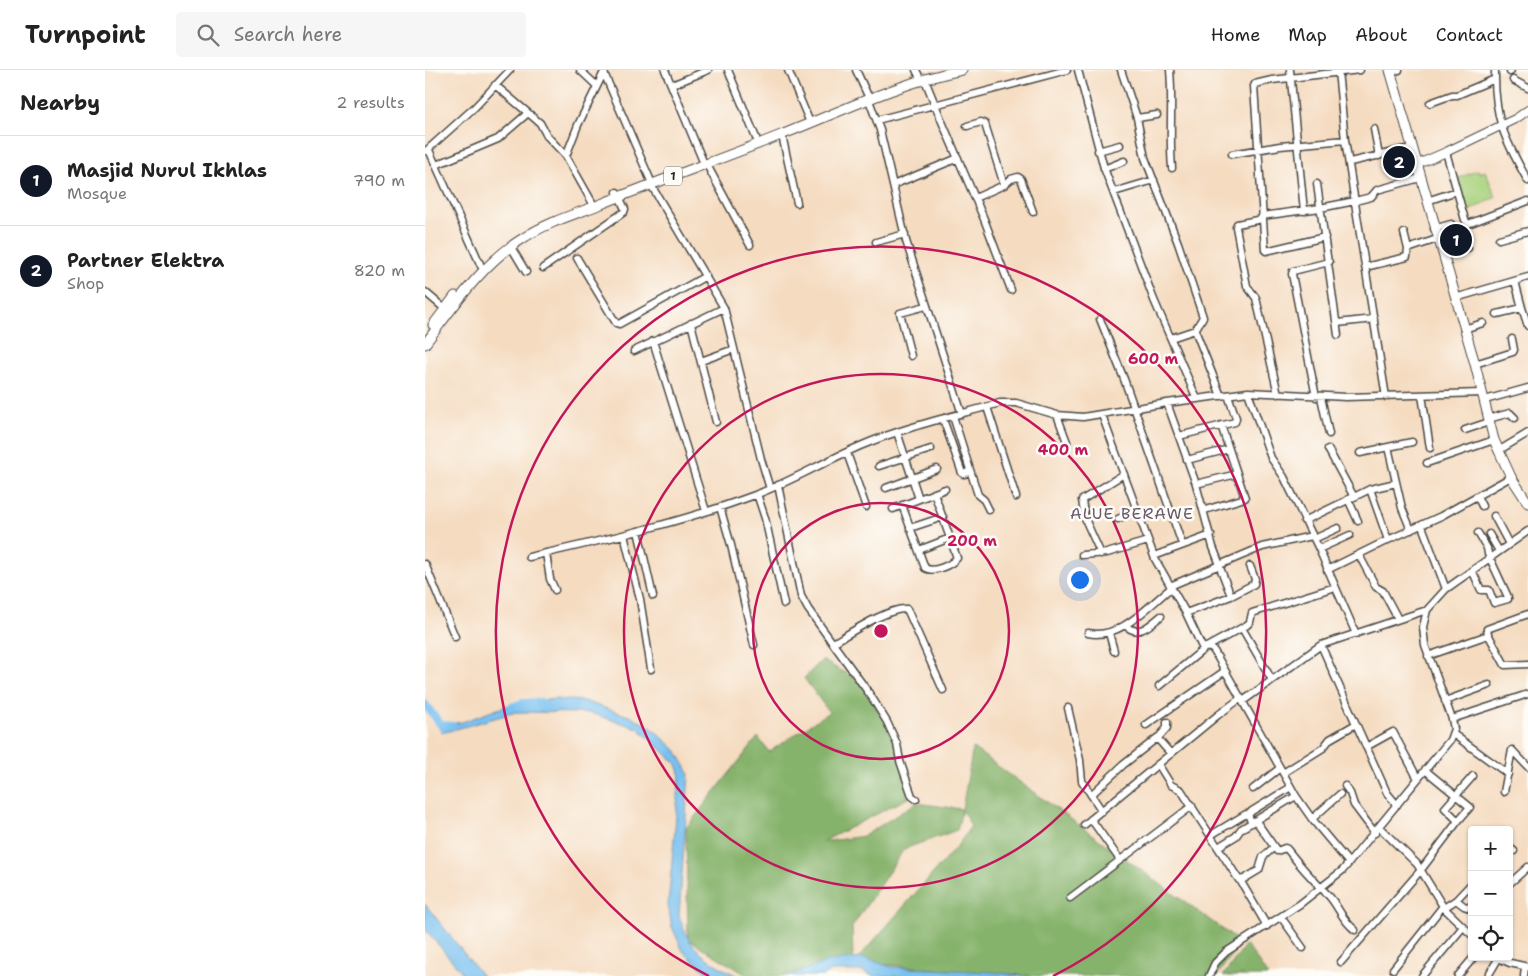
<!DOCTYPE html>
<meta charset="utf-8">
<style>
:root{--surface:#fff;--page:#f6f6f6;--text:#222;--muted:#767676;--line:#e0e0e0;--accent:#111827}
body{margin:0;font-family:"Shantell Sans",sans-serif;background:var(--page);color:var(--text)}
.controls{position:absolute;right:15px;bottom:15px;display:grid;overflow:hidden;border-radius:5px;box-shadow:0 1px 4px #0004}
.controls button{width:45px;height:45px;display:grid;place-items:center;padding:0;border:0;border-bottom:1px solid var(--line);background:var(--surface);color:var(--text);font:25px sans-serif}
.you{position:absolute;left:654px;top:509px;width:18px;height:18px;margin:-12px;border:4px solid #fff;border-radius:50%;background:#1a73e8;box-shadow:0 0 0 8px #1a73e833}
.badge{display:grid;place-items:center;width:32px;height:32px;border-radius:50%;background:var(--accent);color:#fff;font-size:16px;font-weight:700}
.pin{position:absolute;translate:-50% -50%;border:2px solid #fff;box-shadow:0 1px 5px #0006}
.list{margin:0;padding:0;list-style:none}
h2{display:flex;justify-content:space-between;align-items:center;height:65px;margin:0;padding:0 20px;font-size:21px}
h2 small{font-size:16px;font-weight:400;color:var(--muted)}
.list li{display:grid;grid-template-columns:32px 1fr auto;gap:15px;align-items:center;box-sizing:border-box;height:90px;padding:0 20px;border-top:1px solid var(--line)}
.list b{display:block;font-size:19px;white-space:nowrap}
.list p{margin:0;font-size:16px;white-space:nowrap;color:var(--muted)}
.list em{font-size:16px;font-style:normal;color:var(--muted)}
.icon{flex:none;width:28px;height:28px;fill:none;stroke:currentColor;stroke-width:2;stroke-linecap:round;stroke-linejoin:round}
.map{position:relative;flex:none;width:1103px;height:906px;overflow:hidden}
header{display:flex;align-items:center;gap:30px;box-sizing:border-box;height:70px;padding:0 25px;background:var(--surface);border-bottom:1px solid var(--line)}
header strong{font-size:24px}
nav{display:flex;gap:28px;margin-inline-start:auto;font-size:18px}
.search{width:350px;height:45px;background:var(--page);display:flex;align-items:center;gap:12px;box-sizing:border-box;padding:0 18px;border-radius:5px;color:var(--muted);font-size:19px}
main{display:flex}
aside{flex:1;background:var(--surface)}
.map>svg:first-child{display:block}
</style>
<header>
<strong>Turnpoint</strong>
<div class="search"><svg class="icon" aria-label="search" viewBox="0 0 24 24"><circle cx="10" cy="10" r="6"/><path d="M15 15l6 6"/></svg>Search here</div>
<nav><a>Home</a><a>Map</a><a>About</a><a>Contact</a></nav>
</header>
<main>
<aside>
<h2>Nearby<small>2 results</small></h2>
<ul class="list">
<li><span class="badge">1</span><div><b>Masjid Nurul Ikhlas</b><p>Mosque</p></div><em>790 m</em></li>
<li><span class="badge">2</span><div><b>Partner Elektra</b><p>Shop</p></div><em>820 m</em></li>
</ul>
</aside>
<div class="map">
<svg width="1103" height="906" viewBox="0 0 1103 906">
<rect width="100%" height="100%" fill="#fdfcf7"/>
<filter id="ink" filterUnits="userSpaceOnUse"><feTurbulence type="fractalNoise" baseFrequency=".02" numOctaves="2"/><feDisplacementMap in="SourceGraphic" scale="10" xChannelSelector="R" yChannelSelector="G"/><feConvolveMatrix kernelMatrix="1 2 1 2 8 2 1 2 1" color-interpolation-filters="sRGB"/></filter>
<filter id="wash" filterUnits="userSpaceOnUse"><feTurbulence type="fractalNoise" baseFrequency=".0096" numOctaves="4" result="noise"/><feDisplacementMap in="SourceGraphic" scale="20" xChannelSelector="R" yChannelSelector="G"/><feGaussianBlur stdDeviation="1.12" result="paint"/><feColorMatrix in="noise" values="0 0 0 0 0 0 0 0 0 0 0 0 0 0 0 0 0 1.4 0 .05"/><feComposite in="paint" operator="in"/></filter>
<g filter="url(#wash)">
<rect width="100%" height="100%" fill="#f5dcc1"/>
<path fill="#a8d17c" stroke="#6a7e54" d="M 1053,100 L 1055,103 L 1060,101 L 1071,127 L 1040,143 L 1032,109 Z"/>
<path fill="#86b36c" stroke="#586f4c" d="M 397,590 L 436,612 L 469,666 L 487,726 L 397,772 L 439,766 L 491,733 L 537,739 L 548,678 L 815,872 L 792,906 L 588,906 L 430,892 L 533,775 L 546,756 L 537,740 L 532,760 L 479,779 L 427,857 L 428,889 L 398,894 L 362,906 L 323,906 L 263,869 L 261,758 L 333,667 L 344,682 L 404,642 L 379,608 Z
M 821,874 L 843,906 L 798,906 Z"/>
<path fill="#77c0f0" stroke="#51768e" d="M 130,629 L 159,631 L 207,647 L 227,658 L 251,680 L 264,703 L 254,845 C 263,879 282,891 313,906 L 289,906 L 282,903 L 258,881 L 247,857 L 243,835 L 255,703 L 252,694 L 213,658 L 165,643 L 91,642 L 17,663 L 13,656 L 37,652 L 84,635 Z
M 0,834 L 57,906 L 40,906 L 0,859 Z
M 440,888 L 466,897 L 568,902 L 604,906 L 449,906 L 436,901 L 405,901 L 398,906 L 362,906 L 405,891 Z"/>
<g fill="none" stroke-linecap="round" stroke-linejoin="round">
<path stroke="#77c0f0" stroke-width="8" d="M 0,634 L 16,655 L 28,656
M 86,637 L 98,633 L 116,632"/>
</g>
</g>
<g filter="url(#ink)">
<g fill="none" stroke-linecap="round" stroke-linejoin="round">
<g stroke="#494642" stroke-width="9">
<path id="minor" d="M 155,0 L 172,16
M 240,0 L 277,89
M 303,0 L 331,68
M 363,0 L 383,48
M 431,0 L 443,26
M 491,0 L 494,6
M 653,0 L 679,98 L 729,230 L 772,329
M 696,0 L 712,48 L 720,88 L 753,173 L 778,247 L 770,260 L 796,326
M 745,0 C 748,33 744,65 747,98
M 865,0 L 879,141
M 1070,0 C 1069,49 1080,70 1103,111
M 913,1 L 920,70 L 961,327
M 1085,2 L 1086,0
M 179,3 L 225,109
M 965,3 L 974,0
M 500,10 L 518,54 L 559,149 L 586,220
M 1088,10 L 1103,18
M 70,15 L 115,53 L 122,66 L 141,86
M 247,15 L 283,0
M 444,30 L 455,60 L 481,171 L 537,344
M 1005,33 L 1027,25 L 1032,25 L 1070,9
M 712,48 L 732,45
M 452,50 L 642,0
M 542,56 L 556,52 L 560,54 L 579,115
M 949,59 L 954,86
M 357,65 L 372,133
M 4,80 L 56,196
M 1,81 L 50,37 L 85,0
M 673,81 L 695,75
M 1021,82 L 1040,150 L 1043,154 L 1103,131
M 807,84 L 855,76 L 920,70
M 925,92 L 986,78
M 281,93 L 325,175
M 11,95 L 73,69 L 103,43
M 679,99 L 699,91
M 892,114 L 913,265
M 226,115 L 299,238 L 336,389 L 345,419
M 468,115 L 533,88
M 689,122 L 729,110
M 550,128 L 579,115 L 586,109 L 593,107 L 596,109 L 608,142
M 1002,131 L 1032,121
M 167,132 L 141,86 L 153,55 L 180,0
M 837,146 L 895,138 L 930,131 L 946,127 L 952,120 L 995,108
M 837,149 L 812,154 L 811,157 L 822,216 L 831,228 L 853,324
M 1009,159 L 1026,154
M 979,163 L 983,179
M 900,167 L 841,181 L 840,180 L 829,16 L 830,14 L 847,10 L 935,0
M 1074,169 L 1103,161
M 451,172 L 480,164
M 86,177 L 101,202
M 1018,185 L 1043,178
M 152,188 L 191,253 L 194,254 L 281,206
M 940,197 L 982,187 L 983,179 L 1012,169
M 118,198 L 199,142 L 200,139 L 192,122
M 1090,211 L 1097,238
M 0,222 L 20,239
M 1030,228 L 1103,207
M 1072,244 L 1097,238 L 1103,256
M 675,249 L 699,309 L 757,474
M 266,253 L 291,352
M 912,253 L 949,249
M 1039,259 L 1058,253
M 746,268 L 770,260
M 228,271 L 281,441
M 209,281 L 299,238
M 486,286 L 475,243 L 501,236
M 276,291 L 309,279
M 1050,294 L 1088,282 L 1089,280 L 1087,269
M 823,322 L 846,388 L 859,407 L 894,479 L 931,564
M 997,325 L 1005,378
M 891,327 L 867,204 L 868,201 L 904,192
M 896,327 L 904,364
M 1060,330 L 1103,318
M 742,333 L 771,414 L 788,477 L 795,495
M 562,337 L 591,427
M 632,345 L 642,372
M 677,345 L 730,489 L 761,543 L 777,577 L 786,578 L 789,581 L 871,726 L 887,749 L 924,793
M 528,346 L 553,425 L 559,430 L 564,440
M 518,349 L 537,403 L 539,404 L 545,401
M 1063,349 L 1085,343 L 1090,348
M 1040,360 L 1064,352
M 472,362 L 494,429
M 754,366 L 810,352 L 811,348 L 803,325
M 963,377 L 977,438 L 986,460
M 1073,381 L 1103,363
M 422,383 L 441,437
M 935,383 L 987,372
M 762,390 L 804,379
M 1002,393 L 1069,370
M 454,396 L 506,379
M 771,414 L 812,404
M 353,415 L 376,526 L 383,539 L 446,626 L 462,652 L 472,674 L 475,691 L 487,726 L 491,729
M 461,418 L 512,399
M 945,419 L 963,470
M 332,424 L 340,448 L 359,534
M 1052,426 L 1057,436
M 929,427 L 945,419 L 971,413
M 923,429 L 933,451
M 477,435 L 500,498 C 509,503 526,495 532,488 L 509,423
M 295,437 L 306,475 L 329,575
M 468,439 L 520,419
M 780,440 L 820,428 L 796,355
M 1069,446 L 1084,474
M 693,449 L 712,440
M 879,451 L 929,427 L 903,379
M 997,456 L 1021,519
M 485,458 L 518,447
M 213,461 L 228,526
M 1064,464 L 1074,481
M 199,465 L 215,529 L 226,599
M 889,469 L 913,458
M 894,479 L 925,465
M 494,480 L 525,468
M 121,483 L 125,509 L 130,520
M 676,484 L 660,449 L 657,430 L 699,404
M 657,485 L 682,483 L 723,471
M 934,485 L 951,517 L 958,521 L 973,549
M 729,486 L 786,465
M 104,487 C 180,470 257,452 330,425 C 368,411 403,389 440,374 C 483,356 530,346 575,333 L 591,333 L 632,345 L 658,347 L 742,333 L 823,322 L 921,327 L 1057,323
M 0,494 L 30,567
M 794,495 L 806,526
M 902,500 L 963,470 L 1016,446 L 1086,407
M 1047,500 L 1056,520 L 1064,520 L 1069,533 L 1083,529 L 1083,527 L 1063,484 L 1062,478 L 1053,463
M 745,516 L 837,477 L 887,466
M 761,543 L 806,526 L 829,514 L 830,509 L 825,496
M 700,555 C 713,568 725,555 736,546
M 817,558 L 847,610
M 663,563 C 695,570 723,536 746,518
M 684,563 L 689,581
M 1063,564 L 1080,595 L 1103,594
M 408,573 C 425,563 464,537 482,539 L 518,620
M 896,575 L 931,654
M 1003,586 L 1063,565 L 1062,559 L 1103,544
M 734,616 L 780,578 L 822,555 L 825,552 L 827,543 L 910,517
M 818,631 L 896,575 L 1002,540
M 1020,631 L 1064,615
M 643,638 L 655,690 L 657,711 L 677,741
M 1027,649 L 1103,624
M 721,655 L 800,601
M 1028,664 L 1083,704
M 733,668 L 742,658 L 742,652
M 941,677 L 968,662 L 993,709
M 733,694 L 746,715 L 756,720 L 814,810 L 819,809 L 834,800 L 838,787 L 849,777
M 1000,700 L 1045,737 L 1033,751 L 1020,738 L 1048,706
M 858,703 L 898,678 L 905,669 L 931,654 L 962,723 L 972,735
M 920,716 L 925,723 L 929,735 L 950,763
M 828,719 L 855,698
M 1079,722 L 1087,680 L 1103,697
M 666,725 L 698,695 L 732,668 L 746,684
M 666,749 L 695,790
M 887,749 L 915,724
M 831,751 L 852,781 L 860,778 L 862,779 C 875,796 889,811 904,826 C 914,837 916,849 930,860
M 827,753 L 823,745 L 827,741 L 866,717
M 659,755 L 793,645 L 816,628
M 954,757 L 992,794 L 1019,838 L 1047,865
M 786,765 L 821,744 L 823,745
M 793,777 L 811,766 L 816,759 L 871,726
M 1084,777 L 1089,781
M 815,810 L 842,856
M 1084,814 L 1103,797
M 645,828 L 767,736
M 1031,830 L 1039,836 L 1047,839
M 1019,838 L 1031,830 L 1047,813
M 856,847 L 878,878
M 1071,887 L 1085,893 L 1103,897
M 916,892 L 996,800 L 1033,751
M 968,899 L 1018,836
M 784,906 L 790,893 L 801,882 L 875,834 L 918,800 L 1025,670 L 1029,659 L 1027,649 L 1000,575 L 998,557 L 1002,540 L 1021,519 L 1103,461
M 997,906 L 1038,857
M 1033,906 L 1049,887
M 1063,906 L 1073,889
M 1099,906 L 1100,897"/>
</g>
<g stroke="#494642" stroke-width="10">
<path id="major" d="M 991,95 L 1021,82 L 1092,48 L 1103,40"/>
</g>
<g stroke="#494642" stroke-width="11">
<path id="highway" d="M 965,0 L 1050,294 L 1069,370 L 1086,407 L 1103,433
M 8,255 L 30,226
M 0,274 C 29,236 58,192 100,167 C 123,152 151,144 176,134 C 236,110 296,89 356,65 C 415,42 475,12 537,0"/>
</g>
<use href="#minor" stroke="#fff" stroke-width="6"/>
<use href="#major" stroke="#fff" stroke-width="8"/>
<use href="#highway" stroke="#fff" stroke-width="9"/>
</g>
</g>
<g fill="none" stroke="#c2185b" stroke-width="2.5">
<circle cx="456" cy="561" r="128"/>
<circle cx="456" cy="561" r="257"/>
<path d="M284 906A385 385 0 1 1 628 906"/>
</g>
<g text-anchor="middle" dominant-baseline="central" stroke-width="5" stroke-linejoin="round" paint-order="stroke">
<rect fill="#fdfcf7" stroke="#6a6a68" stroke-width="1" x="239" y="96.5" width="18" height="19" rx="4"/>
<g font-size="12" font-weight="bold" fill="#2b2b2b">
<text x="248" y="106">1</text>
</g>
<g font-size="16" letter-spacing="1" fill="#65586b" stroke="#fdfcf7">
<text x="707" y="443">ALUE BERAWE</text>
</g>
</g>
<circle cx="456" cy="561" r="8" fill="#c2185b" stroke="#fdfcf7" stroke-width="2.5"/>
<g font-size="15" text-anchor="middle" font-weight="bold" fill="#c2185b" stroke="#fdfcf7" stroke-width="5" stroke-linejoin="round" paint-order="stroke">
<text x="728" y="294">600 m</text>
<text x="638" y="385">400 m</text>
<text x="547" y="476">200 m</text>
</g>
</svg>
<div class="controls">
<button>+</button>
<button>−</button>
<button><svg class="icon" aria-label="locate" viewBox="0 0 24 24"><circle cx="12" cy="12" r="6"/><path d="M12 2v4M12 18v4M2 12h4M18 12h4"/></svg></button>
</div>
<div class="you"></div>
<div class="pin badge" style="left:1031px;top:170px">1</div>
<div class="pin badge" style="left:974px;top:92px">2</div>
</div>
</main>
